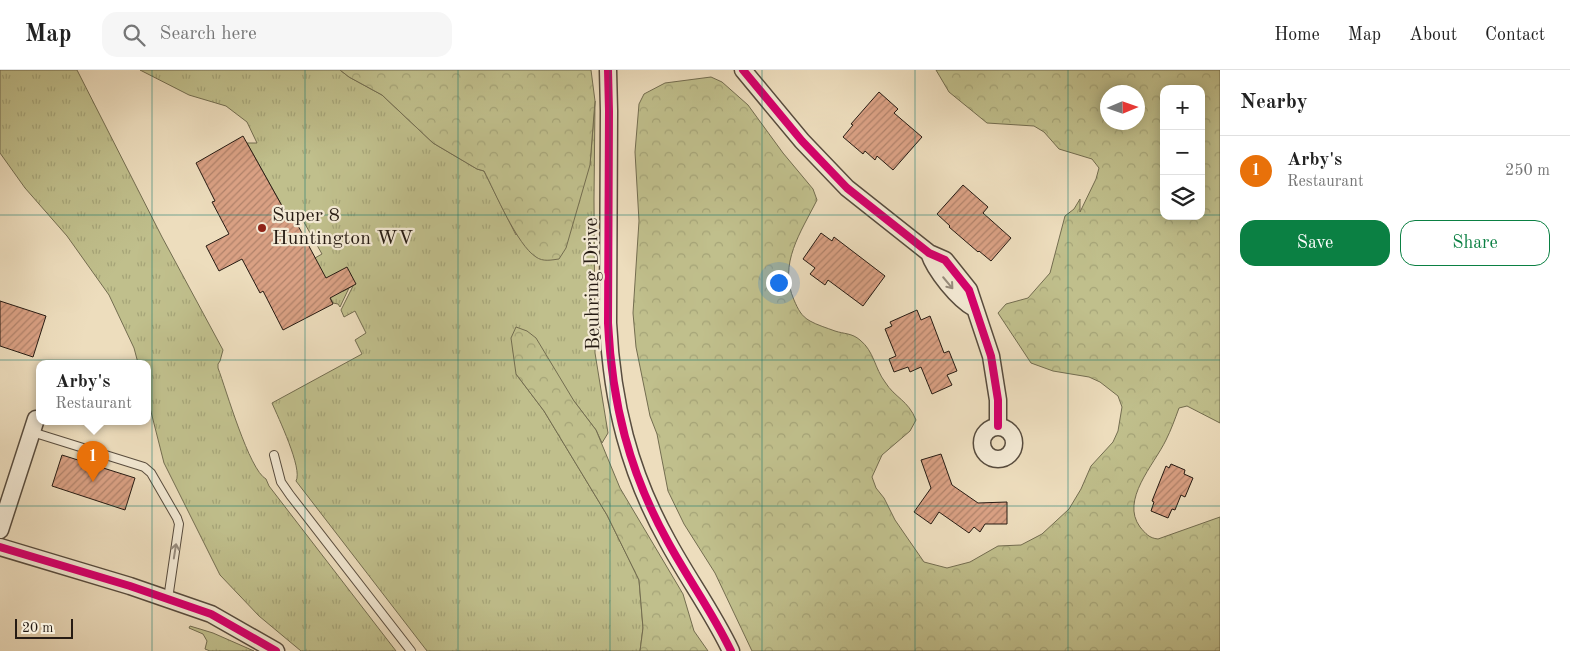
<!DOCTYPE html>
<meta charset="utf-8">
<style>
:root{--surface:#fff;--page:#f6f6f6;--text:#222;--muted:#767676;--line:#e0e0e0;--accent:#0b8043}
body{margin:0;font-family:"Old Standard TT",serif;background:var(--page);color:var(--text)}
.controls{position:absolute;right:15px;top:15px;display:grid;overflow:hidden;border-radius:10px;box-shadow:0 2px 12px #0003}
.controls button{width:45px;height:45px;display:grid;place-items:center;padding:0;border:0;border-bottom:1px solid var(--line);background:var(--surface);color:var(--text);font:25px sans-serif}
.compass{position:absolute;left:1100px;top:15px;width:45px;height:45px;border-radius:50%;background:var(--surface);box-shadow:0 2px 12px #0003;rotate:88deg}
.scale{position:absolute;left:15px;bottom:12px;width:58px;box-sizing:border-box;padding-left:5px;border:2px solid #261b13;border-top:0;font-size:14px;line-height:18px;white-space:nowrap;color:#261b13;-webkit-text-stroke:4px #f3e9d4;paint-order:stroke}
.you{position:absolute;left:778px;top:212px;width:18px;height:18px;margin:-12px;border:4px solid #fff;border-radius:50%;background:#1a73e8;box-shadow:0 0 0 8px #1a73e833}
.badge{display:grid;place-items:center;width:32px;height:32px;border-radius:50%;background:var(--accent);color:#fff;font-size:16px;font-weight:700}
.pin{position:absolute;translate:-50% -41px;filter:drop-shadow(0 1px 2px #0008)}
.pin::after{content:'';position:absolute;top:26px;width:18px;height:15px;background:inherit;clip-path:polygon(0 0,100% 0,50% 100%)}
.popup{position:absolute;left:36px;top:290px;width:115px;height:65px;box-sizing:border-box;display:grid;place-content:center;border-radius:10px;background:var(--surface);filter:drop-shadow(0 1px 4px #0005);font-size:16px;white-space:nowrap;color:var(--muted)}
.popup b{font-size:19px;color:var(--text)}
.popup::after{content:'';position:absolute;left:50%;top:100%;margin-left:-10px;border:10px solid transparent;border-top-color:var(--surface)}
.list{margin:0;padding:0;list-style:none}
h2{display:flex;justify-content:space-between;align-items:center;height:65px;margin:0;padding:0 20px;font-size:21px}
h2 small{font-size:16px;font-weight:400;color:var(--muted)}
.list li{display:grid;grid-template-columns:32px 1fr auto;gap:15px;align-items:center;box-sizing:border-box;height:70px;padding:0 20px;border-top:1px solid var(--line)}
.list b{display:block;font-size:19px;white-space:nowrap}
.list p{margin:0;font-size:16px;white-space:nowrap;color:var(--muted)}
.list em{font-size:16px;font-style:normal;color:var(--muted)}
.actions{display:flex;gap:10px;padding:15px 20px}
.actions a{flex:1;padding:11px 0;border:1px solid var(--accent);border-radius:15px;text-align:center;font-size:18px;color:var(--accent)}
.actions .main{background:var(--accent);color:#fff}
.icon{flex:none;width:28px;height:28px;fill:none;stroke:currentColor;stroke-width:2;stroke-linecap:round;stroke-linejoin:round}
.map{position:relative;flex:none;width:1220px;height:581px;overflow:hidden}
header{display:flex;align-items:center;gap:30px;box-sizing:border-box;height:70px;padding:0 25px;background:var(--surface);border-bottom:1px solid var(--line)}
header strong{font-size:24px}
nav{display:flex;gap:28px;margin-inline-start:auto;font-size:18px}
.search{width:350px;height:45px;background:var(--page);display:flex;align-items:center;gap:12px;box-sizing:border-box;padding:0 18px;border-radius:15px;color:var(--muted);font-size:19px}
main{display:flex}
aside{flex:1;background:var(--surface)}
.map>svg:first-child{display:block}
</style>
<header>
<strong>Map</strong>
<div class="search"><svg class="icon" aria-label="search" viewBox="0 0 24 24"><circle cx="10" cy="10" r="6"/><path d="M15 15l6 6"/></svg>Search here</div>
<nav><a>Home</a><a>Map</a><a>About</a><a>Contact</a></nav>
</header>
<main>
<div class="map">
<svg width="1220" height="581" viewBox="0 0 1220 581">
<defs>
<pattern id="grass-tufts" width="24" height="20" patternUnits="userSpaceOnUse" patternTransform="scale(1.25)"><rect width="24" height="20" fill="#c0bf8c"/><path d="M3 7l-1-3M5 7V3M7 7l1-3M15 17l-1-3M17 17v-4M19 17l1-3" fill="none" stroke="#a5a478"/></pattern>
<pattern id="forest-crowns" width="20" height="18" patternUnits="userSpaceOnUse" patternTransform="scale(1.25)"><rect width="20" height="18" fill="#c0bf8c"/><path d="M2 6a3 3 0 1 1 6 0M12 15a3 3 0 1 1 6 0" fill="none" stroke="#a5a478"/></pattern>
<pattern id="building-hatch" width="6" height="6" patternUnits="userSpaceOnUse" patternTransform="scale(1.25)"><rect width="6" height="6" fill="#d9a083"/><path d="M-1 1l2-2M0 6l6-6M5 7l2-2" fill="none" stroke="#b0826a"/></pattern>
</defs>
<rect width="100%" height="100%" fill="#edddbd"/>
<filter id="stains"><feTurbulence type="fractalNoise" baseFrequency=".004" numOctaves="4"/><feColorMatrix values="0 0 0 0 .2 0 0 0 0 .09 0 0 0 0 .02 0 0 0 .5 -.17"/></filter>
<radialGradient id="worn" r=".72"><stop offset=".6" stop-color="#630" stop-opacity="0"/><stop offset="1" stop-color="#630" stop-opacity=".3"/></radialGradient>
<path fill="url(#grass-tufts)" stroke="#736d50" d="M 0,0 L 77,0 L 162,167 L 223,280 L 220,291 L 218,294 L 218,298 C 226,319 249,400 266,409 L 269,416 L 396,581 L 301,581 L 259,546 L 220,505 L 164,393 L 147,326 L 147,293 L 138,293 L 134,278 L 109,225 L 67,166 L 25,118 L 0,83 Z
M 140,0 L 340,0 L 349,7 L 382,25 L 433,73 L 477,99 L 484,101 L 516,165 L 590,95 L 595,31 L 594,129 L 595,283 L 608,363 L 602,373 L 596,360 L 574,331 L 516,304 L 544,341 L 607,445 L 639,510 L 643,558 L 640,581 L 427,581 L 296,411 C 303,399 278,347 272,333 L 362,284 L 355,270 L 366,263 L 355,241 L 344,247 L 341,240 L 353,216 L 343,221 L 349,218 L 340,237 L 338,234 L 333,233 L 314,196 L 315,188 L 322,184 L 301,147 L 291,152 L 247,73 L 257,73 L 247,52 L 226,36 L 189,25 Z
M 190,556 L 213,563 L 254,581 L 210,581 L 205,579 L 207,571 L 203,564 L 189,558 Z"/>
<path fill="url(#forest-crowns)" stroke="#736d50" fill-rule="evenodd" d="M 340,0 L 591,0 L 595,31 L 590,95 L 566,178 L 559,189 C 551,190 543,192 536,187 C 517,175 495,122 484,101 L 477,99 L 433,73 L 382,25 L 349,7 Z
M 936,0 L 1220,0 L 1220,353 L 1187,336 L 1179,338 C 1175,349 1171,360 1166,370 C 1154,395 1120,430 1140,457 C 1146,464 1149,468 1158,469 L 1220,447 L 1220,581 L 752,581 L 715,503 L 684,454 L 668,421 L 657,364 L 650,346 L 636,277 L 633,243 L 639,151 L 635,82 L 639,34 L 644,24 L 665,13 L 711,7 L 722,12 L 748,35 L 783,83 L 813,119 L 817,130 C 801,162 778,194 794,230 C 798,239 801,246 810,251 C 817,255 827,258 835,261 C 844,264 852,263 860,270 C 874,281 875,299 885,312 C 895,328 908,330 916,350 L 910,361 L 882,385 L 872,407 L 876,418 L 884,428 L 895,450 L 924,492 L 947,498 L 970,492 L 998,476 L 1021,475 L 1042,464 L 1069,439 L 1081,419 L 1091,396 L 1113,372 L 1118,361 L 1122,337 L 1118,326 L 1100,312 L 1089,307 L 1053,301 L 1031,293 L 998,243 L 1006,234 L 1028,228 L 1050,203 L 1065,146 L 1074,139 L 1080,129 L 1080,142 L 1096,109 L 1099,98 L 1092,89 L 1059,79 L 1044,62 L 1034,56 L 987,53 L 949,22 ZM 1164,19 L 1201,19 L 1201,146 L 1164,146 ZM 1138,22 L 1138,52 L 1108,52 L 1108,22 Z
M 516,257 L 527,261 L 536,268 L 574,331 L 596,360 L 620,418 L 683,524 L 694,561 L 708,581 L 640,581 L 643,558 L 639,510 L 607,445 L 544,341 L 516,304 L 511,268 Z"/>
<path fill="url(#building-hatch)" stroke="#261b13" d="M 879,22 L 898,39 L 894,43 L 922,67 L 893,100 L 877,86 L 875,90 L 865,81 L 863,84 L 843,67 L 853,55 L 851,54 Z
M 243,66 L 291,152 L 295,150 L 326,208 L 347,197 L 356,214 L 330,228 L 333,234 L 283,260 L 263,221 L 260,223 L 242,189 L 219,201 L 206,176 L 229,164 L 212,132 L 215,131 L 196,93 Z
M 963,115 L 988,137 L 983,143 L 1011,168 L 991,191 L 979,181 L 978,182 L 949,157 L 950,156 L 937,144 Z
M 821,163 L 832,171 L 834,167 L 885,206 L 863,236 L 828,210 L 825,215 L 810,204 L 815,198 L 803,189 Z
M 0,231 L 46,246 L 33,287 L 0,276 Z
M 917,240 L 921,250 L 930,246 L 944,283 L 949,281 L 957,301 L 947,305 L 952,315 L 932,324 L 921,297 L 910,302 L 908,297 L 894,302 L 889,289 L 896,286 L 885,259 L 892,256 L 890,252 Z
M 941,384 L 952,415 L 978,433 L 1007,432 L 1007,454 L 985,454 L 980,462 L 974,457 L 969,463 L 939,442 L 931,454 L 914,442 L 931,418 L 921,390 Z
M 62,385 L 135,408 L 125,440 L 52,416 Z
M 1171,394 L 1185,400 L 1184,404 L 1193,408 L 1185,427 L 1181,425 L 1175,440 L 1172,439 L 1168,448 L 1151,441 L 1154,432 L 1152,431 L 1166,396 L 1169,398 Z"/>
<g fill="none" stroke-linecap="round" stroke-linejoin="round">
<g stroke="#584c3e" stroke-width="10">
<path id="lane" d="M 32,362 L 144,397 L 151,403 L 177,448 L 179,454 L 168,529
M 274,385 L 281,412 L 290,425 L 411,581"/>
</g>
<g stroke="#584c3e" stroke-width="19">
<path id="street" d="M 608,0 L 609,41 L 608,253 C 612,333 629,402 668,472 C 688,509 713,543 731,581
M 743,0 L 802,71 L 847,118 L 929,183 L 945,190 L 969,220 L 991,286 L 998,330 L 998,356
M 929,183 C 935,201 958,229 974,238
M982 373a16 16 0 1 1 32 0a16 16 0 1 1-32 0Z
M 0,460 L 36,349
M 0,477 L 130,516 L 211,544 L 276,581"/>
</g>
<use href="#lane" stroke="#f3e9d4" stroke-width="8"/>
<use href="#street" stroke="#f3e9d4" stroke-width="16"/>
<g stroke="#f3e9d4" stroke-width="11">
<path id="cycleway" d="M 608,0 L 609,41 L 608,253 C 612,333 629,402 668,472 C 688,509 713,543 731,581
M 743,0 L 802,71 L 847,118 L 929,183 L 945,190 L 969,220 L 991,286 L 998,330 L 998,356
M 0,477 L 130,516 L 211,544 L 276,581"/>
</g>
<use href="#cycleway" stroke="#d6006c" stroke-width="8"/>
</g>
<defs><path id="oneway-shaft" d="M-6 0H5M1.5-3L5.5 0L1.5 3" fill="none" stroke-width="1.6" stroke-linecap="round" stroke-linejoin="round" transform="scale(1.25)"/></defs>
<g stroke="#978c7d">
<use href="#oneway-shaft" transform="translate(948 213) rotate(50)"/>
<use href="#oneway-shaft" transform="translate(175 481) rotate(-81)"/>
</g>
<path fill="none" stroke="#0f766e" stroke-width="1" stroke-opacity="0.55" d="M 152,0 L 152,581M 305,0 L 305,581M 458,0 L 458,581M 610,0 L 610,581M 762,0 L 762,581M 915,0 L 915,581M 1068,0 L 1068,581M 0,145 L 1164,145M 1201,145 L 1220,145M 0,290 L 1220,290M 0,436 L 1220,436"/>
<circle fill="#8f2418" stroke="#f3e9d4" stroke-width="2" cx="262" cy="158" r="5"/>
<g text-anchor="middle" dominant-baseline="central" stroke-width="4.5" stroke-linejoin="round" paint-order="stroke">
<g font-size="20" fill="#261b13" stroke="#f3e9d4" text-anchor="start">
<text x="272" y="146">Super 8<tspan x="272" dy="23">Huntington WV</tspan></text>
</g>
<g font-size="20" fill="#261b13" stroke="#f3e9d4">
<text transform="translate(593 214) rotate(-91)">Beuhring Drive</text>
</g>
</g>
<rect width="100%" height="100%" filter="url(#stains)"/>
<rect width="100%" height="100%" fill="url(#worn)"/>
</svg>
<div class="controls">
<button>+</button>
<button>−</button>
<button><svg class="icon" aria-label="layers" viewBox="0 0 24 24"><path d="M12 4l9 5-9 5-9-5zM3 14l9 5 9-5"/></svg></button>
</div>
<svg class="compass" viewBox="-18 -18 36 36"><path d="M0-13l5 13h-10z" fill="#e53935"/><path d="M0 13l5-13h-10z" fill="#767676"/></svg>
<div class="scale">20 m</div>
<div class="you"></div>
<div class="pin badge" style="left:93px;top:412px;background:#e8710a">1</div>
<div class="popup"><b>Arby's</b>Restaurant</div>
</div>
<aside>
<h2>Nearby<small></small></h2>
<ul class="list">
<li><span class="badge" style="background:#e8710a">1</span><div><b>Arby's</b><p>Restaurant</p></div><em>250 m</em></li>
</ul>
<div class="actions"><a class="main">Save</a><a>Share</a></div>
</aside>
</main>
